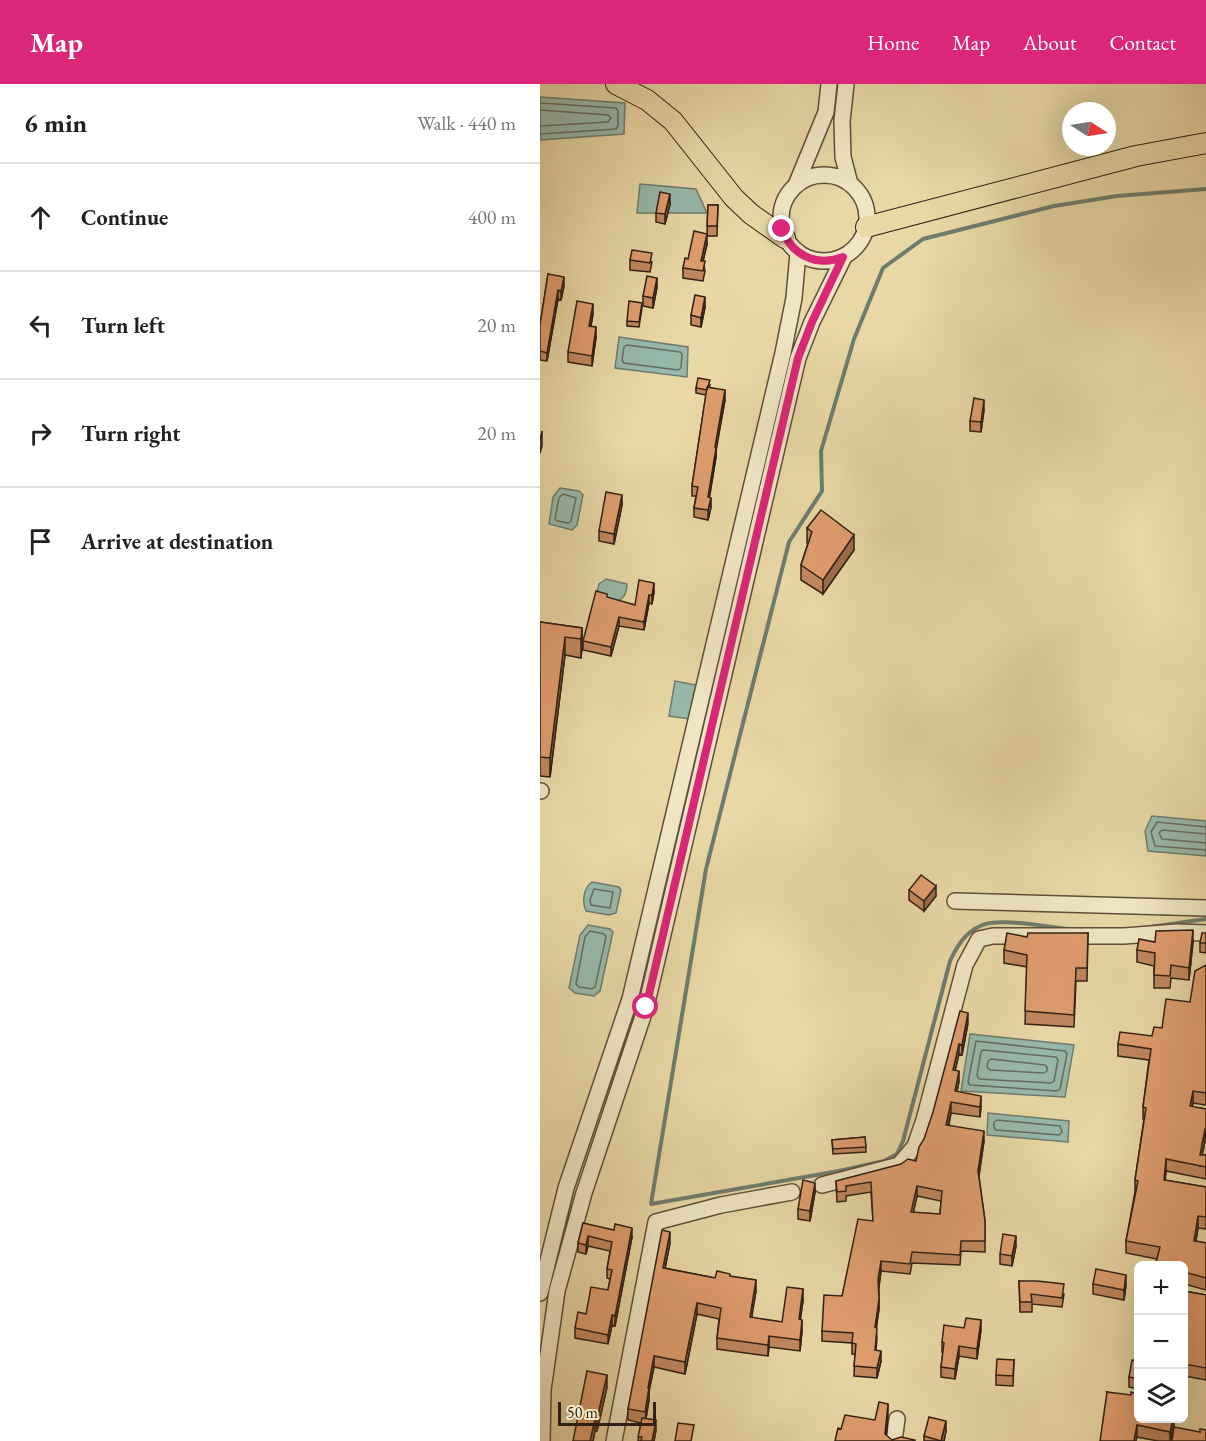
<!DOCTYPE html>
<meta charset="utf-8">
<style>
:root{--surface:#fff;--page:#f2f2f2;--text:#202124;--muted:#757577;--line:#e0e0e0;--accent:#db2777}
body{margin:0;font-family:"EB Garamond",serif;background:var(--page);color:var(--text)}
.controls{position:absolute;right:18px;bottom:18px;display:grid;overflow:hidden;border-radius:9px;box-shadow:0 6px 24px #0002}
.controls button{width:54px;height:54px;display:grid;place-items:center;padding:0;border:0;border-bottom:2px solid var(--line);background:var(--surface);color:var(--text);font:30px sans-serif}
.compass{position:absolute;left:522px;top:18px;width:54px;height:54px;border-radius:50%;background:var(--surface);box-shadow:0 6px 24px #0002;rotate:102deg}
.scale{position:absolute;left:18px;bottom:15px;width:98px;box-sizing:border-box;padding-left:6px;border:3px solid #302015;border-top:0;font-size:16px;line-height:21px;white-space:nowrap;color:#302015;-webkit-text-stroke:4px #f0e6c5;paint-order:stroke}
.stop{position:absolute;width:18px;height:18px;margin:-14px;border:4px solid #db2777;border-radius:50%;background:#fff}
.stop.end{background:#db2777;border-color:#fff;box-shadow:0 2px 6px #0008}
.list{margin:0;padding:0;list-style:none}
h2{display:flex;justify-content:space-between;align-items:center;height:78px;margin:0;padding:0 24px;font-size:26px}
h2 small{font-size:20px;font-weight:400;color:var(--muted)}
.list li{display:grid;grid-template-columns:39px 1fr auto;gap:18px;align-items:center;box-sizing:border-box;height:108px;padding:0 24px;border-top:2px solid var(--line)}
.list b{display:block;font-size:22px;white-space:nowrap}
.list em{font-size:20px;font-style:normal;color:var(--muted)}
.icon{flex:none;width:33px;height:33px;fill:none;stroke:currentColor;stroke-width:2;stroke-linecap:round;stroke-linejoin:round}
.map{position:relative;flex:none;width:666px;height:1357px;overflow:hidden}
header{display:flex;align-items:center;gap:36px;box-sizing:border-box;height:84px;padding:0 30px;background:var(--accent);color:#fff}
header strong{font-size:28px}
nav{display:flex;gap:33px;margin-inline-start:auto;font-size:21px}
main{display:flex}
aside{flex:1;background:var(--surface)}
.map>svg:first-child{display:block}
</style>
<header>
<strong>Map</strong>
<nav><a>Home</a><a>Map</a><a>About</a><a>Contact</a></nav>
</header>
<main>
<aside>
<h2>6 min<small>Walk · 440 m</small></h2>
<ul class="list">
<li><svg class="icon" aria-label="ahead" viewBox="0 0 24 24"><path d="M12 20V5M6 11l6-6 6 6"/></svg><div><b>Continue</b></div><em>400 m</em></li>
<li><svg class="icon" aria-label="left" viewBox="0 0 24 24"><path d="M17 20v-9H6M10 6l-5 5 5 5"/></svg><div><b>Turn left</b></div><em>20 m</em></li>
<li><svg class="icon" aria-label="right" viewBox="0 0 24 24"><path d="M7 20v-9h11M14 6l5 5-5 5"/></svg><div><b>Turn right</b></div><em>20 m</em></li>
<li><svg class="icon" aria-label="arrive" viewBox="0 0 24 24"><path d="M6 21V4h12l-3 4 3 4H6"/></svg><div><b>Arrive at destination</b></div></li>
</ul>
</aside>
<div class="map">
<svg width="666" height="1357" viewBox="0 0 666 1357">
<rect width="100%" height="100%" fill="#e8d8a6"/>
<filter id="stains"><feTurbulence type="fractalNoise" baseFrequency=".00333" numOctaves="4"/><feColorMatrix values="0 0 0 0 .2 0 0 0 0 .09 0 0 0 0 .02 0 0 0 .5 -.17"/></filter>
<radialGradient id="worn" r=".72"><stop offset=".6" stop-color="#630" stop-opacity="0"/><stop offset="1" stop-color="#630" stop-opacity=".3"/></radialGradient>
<path fill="#97b9ab" stroke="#6e7c6f" stroke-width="1.5" d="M 0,13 L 85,19 L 84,50 L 0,56 Z
M 100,100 L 156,105 L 167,129 L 97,129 Z
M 79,253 L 148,263 L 147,293 L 75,284 Z
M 20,404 L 39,407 L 43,411 L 37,441 L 32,446 L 9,440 L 13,413 Z
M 66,495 L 87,500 C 86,522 70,520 57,508 L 59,500 Z
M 135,597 L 156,601 L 150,635 L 129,632 Z
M 612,732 L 666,737 L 666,772 L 608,767 L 605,747 Z
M 52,798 L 79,803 L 81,806 L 76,829 L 69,831 L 46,827 C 42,818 43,804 52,798 Z
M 48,841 L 70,845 L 73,848 L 60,907 L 54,912 L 35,909 L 29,904 L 40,851 Z
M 430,950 L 534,961 L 525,1013 L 421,1007 Z
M 448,1029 L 529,1037 L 528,1058 L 447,1051 Z"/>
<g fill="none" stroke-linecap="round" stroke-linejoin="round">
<path stroke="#646c60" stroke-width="1.5" d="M 0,19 L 76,24 L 78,27 L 78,42 L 76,45 L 0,50
M 0,26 L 68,31 L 71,34 L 68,38 L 0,42
M 87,261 L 140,268 L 142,270 L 141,284 L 138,286 L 84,279 L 82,276 L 84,263 Z
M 23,410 L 36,414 L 31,437 L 29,439 L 17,437 L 15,435 L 19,414 Z
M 666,743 L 617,738 L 611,748 L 615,762 L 666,766
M 666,750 L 622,746 L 619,749 L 622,755 L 666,759
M 54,805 L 73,808 L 70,824 L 51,821 L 50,816 Z
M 50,847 L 64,850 L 66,853 L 55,903 L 52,905 L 39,903 L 36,900 L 45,853 Z
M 436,957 L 525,967 L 527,970 L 520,1005 L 517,1007 L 430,1001 L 428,998 Z
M 443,966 L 516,973 L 518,976 L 514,997 L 511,999 L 439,995 L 437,991 L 441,968 Z
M 451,975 L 505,981 L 507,983 L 507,987 L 504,989 L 450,986 L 447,983 L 448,977 Z
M 457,1036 L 520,1042 L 522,1048 L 519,1051 L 456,1046 L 454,1044 L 454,1038 Z"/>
<path stroke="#6e7c6f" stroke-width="4" d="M 610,843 L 666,835
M 528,845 C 508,843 458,833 440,842 C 425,849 417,862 410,877 L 363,1057 L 357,1070 L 344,1077 L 299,1087 L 111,1120 L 166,785 L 249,458 L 282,407 L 281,367 L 314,255 L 343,184 L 383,155 L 514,122 L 577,112 L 666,105"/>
<g stroke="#5e4e39" stroke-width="18">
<path id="minor" d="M 306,0 L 302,37 L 303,73 L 310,100
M241 134a43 43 0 1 1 86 0a43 43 0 1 1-86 0Z
M 256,101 L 286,28 L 289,0
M 0,707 L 1,707
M 415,817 L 666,824
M 282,1101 L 359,1081 L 375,1062 L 384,1036 L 425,881 L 439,855 L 453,852 L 584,852 L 637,848 L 666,849
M 0,1209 L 26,1104 L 90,915 L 243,269 L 254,214 L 258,169
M 2,1357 L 3,1306 L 17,1207 L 44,1109 L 106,923 L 258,274 L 272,238 L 304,173
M 74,1357 L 116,1138 L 181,1121 L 252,1108
M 354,1357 L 357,1335"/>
</g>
<g stroke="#302015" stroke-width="22">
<path id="major" d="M 76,0 L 107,16 L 133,37 L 194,114 L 211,130 L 245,154
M 326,143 L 596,72 L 666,59"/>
</g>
<use href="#minor" stroke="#f0e6c5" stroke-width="15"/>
<use href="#major" stroke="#e8d8a6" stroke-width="20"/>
</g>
<path fill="#c1875f" stroke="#302015" stroke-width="1.5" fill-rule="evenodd" d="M 130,120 L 125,140 L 116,138 L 116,129 Z
M 168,121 L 178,121 L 177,152 L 167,152 Z
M 167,160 L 163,177 L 165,187 L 163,197 L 143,194 L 143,184 L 148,175 Z
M 90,176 L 112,178 L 110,188 L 90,186 Z
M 8,190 L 24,202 L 21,216 L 18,215 L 7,277 L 0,276 L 0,241 Z
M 117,203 L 113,224 L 103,222 L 103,212 Z
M 165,223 L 161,243 L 151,241 L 151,231 Z
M 102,224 L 99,243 L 87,242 L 87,237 Z
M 53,230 L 51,242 L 56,253 L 52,282 L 28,278 L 28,268 Z
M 170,301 L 169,304 L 185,316 L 176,363 L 176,373 L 169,414 L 171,423 L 168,436 L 154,433 L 154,424 L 156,412 L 152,412 L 152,402 L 166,311 L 156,309 L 156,304 Z
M 444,326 L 441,348 L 430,347 L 430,337 Z
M 82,421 L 74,460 L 59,457 L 59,447 Z
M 267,444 L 314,466 L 283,510 L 261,496 L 261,481 L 268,459 L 267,459 Z
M 114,508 L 112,520 L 109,519 L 104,546 L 79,542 L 71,572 L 43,566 L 43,557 L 67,514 L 95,521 Z
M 0,538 L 42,544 L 42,563 L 41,574 L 25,571 L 10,693 L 0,692 Z
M 369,806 L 396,812 L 384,827 L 369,816 Z
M 548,849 L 547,897 L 536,897 L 534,943 L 485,940 L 487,883 L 464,879 L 464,866 L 487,853 Z
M 666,849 L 666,869 L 660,868 L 660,859 Z
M 615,858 L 653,858 L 649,896 L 631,894 L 630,904 L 614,904 L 614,882 L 597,878 L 597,866 Z
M 666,881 L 666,1021 L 653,1019 L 652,1023 L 666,1025 L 666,1057 L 665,1057 L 662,1071 L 666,1071 L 666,1095 L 626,1087 L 625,1096 L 666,1103 L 666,1145 L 658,1144 L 656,1157 L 666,1159 L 666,1206 L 644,1200 L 644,1182 L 617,1175 L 586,1169 L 586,1157 L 595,1108 L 595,1096 L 604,1035 L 603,1035 L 603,1023 L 609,976 L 578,972 L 578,960 L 612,952 L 650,918 Z
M 428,939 L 422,971 L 419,970 L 415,986 L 419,997 L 417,1008 L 441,1022 L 440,1033 L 411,1029 L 409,1041 L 444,1057 L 439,1092 L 445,1137 L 445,1168 L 421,1167 L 420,1181 L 372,1179 L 370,1190 L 341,1187 L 339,1204 L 339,1225 L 336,1244 L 337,1254 L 336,1266 L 341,1277 L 337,1294 L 314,1292 L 315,1270 L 312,1270 L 312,1259 L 282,1257 L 282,1247 L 302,1212 L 333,1137 L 331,1108 L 306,1112 L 306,1117 L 297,1118 L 296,1097 L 376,1077 ZM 377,1112 L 401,1117 L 400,1130 L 373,1129 Z
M 325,1053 L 326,1068 L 293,1070 L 292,1056 Z
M 275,1108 L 270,1137 L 258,1135 L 258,1125 Z
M 43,1139 L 92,1153 L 75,1242 L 72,1241 L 68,1260 L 35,1254 L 35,1244 L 46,1230 L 68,1206 L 70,1195 L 67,1194 L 67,1185 L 70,1167 L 48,1162 L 46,1170 L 38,1168 L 38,1159 Z
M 130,1159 L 125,1184 L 175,1194 L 190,1192 L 216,1207 L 211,1234 L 242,1238 L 263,1217 L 260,1235 L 262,1247 L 260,1267 L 229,1263 L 228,1272 L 177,1265 L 177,1254 L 179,1235 L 157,1230 L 145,1290 L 114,1283 L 109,1307 L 109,1316 L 106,1335 L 116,1346 L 114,1357 L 98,1357 L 101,1339 L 88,1336 L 88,1325 Z
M 476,1162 L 472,1182 L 460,1180 L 460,1170 Z
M 479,1197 L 524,1210 L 522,1223 L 492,1220 L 492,1228 L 480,1228 Z
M 553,1200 L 586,1201 L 584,1216 L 553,1210 Z
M 644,1207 L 666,1211 L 666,1296 L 644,1292 L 645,1270 L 644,1270 Z
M 441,1246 L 437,1275 L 419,1272 L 415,1295 L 401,1293 L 401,1283 L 403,1268 L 402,1268 L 402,1258 Z
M 474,1276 L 473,1302 L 456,1301 L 456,1291 Z
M 598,1277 L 598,1305 L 589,1303 L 589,1293 Z
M 67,1303 L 57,1347 L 55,1347 L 53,1357 L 33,1357 Z
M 567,1308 L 635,1335 L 631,1357 L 618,1357 L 597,1353 Z
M 406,1347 L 404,1357 L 384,1357 L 384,1352 Z"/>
<path fill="#9d6e4d" stroke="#302015" stroke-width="1.5" d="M 130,110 L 130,120 L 125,140 L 125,130 Z
M 167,150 L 167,160 L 161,186 L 161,177 Z
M 24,193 L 24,202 L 21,216 L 21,207 Z
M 117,194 L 117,203 L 113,224 L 113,214 Z
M 18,206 L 18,215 L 7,277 L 7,269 Z
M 165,213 L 165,223 L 161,243 L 161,234 Z
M 53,220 L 53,230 L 49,252 L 49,242 Z
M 56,243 L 56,253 L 52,282 L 52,272 Z
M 185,306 L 185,316 L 175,373 L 175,363 Z
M 444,316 L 444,326 L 441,348 L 441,338 Z
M 2,347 L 2,362 L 0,369 L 0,355 Z
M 176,364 L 176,373 L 168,423 L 168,413 Z
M 82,411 L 82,421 L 74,460 L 74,450 Z
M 171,414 L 171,423 L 168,436 L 168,426 Z
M 314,451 L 314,466 L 283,510 L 283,496 Z
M 114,499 L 114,508 L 112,520 L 112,511 Z
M 109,511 L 109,519 L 104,546 L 104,538 Z
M 79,533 L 79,542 L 71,572 L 71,563 Z
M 42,544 L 42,563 L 41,574 L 41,555 Z
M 25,553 L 25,571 L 10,693 L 10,674 Z
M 396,802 L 396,812 L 384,827 L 384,817 Z
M 653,846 L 653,858 L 649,896 L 649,884 Z
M 428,929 L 428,939 L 422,971 L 422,961 Z
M 419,960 L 419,970 L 413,996 L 413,986 Z
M 419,987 L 419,997 L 415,1018 L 415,1007 Z
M 653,1007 L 653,1019 L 650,1034 L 650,1022 Z
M 441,1012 L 441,1022 L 440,1033 L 440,1023 Z
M 411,1018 L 411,1029 L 406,1051 L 406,1041 Z
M 665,1045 L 665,1057 L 660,1083 L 660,1071 Z
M 444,1047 L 444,1057 L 438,1097 L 438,1087 Z
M 626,1075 L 626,1087 L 624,1108 L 624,1096 Z
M 275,1099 L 275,1108 L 270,1137 L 270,1127 Z
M 377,1102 L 377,1112 L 371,1139 L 371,1128 Z
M 658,1132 L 658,1144 L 654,1168 L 654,1157 Z
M 92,1144 L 92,1153 L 75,1242 L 75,1232 Z
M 130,1148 L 130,1159 L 123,1195 L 123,1184 Z
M 48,1152 L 48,1162 L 46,1170 L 46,1161 Z
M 476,1152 L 476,1162 L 472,1182 L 472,1172 Z
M 341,1177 L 341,1187 L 338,1207 L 338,1196 Z
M 586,1191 L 586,1201 L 584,1216 L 584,1206 Z
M 216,1196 L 216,1207 L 210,1245 L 210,1233 Z
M 263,1205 L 263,1217 L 259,1246 L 259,1235 Z
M 339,1215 L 339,1225 L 335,1254 L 335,1243 Z
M 157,1219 L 157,1230 L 145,1290 L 145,1278 Z
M 72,1231 L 72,1241 L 68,1260 L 68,1251 Z
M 262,1236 L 262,1247 L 260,1267 L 260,1256 Z
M 441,1236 L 441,1246 L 437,1275 L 437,1265 Z
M 229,1252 L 229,1263 L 228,1272 L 228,1261 Z
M 419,1262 L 419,1272 L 415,1295 L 415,1285 Z
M 341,1267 L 341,1277 L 337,1294 L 337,1284 Z
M 114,1272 L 114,1283 L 109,1307 L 109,1316 L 105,1339 L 108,1304 Z
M 67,1291 L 67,1303 L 57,1347 L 57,1335 Z
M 348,1320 L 348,1331 L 346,1357 L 345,1350 Z
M 55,1335 L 55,1347 L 53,1357 L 50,1357 Z
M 633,1335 L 635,1335 L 630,1357 L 630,1348 Z
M 116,1336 L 116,1346 L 114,1357 L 112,1357 Z
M 406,1337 L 406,1347 L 404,1357 L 401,1357 Z
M 597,1341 L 597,1353 L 596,1357 L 594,1357 Z"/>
<path fill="#e09d6e" stroke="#302015" stroke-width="1.5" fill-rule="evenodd" d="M 120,108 L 130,110 L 125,130 L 116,129 Z
M 168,121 L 178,121 L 177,142 L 167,142 Z
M 154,147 L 167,150 L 161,177 L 165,177 L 163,187 L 143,184 L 145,174 L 148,175 Z
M 92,166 L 112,169 L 110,179 L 90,176 Z
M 8,190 L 24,193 L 21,207 L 18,206 L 7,269 L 0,267 L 0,241 Z
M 107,192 L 117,194 L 113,214 L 103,212 Z
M 155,211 L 165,213 L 161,234 L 151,231 Z
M 37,217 L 53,220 L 49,242 L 56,243 L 52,272 L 28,268 Z
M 89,217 L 102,219 L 99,238 L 87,237 Z
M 158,294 L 170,296 L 167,306 L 156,304 Z
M 167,303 L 185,306 L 175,363 L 176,364 L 168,413 L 171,414 L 168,426 L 154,424 L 158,403 L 152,402 Z
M 434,314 L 444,316 L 441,338 L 430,337 Z
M 66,408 L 82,411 L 74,450 L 59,447 Z
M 281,426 L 314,451 L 283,496 L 261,481 L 272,448 L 267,444 Z
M 99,496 L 114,499 L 112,511 L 109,511 L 104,538 L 79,533 L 71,563 L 43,557 L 56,507 L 67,510 L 67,513 L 95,521 Z
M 0,538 L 42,544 L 41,555 L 25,553 L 10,674 L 0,673 Z
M 381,791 L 396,802 L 384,817 L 369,806 Z
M 653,846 L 649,884 L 631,881 L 630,892 L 614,891 L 615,869 L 597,866 L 599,855 L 615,858 L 616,847 Z
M 467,849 L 487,853 L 488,849 L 548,849 L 547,884 L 536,884 L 534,931 L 485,927 L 487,871 L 464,866 Z
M 662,849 L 666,849 L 666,859 L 660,859 Z
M 666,881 L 666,1009 L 653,1007 L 650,1022 L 666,1025 L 666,1045 L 665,1045 L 660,1071 L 666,1071 L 666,1083 L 626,1075 L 624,1096 L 666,1103 L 666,1133 L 658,1132 L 654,1157 L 666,1159 L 666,1194 L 644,1188 L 644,1182 L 615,1182 L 620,1163 L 586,1157 L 598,1097 L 595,1096 L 606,1024 L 603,1023 L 611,965 L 578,960 L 580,948 L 612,952 L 614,943 L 622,944 L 626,915 L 650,918 L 655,887 Z
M 420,927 L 428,929 L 422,961 L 419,960 L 413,986 L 419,987 L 415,1007 L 441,1012 L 440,1023 L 411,1018 L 406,1041 L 444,1047 L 438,1087 L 445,1137 L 445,1157 L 421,1157 L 420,1171 L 372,1168 L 370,1180 L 341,1177 L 338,1196 L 339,1215 L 335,1243 L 337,1244 L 335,1266 L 341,1267 L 337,1284 L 314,1282 L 316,1260 L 312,1259 L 313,1249 L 282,1247 L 284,1211 L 302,1212 L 318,1135 L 333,1137 L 331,1098 L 306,1102 L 306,1107 L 297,1108 L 296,1097 L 361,1080 L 368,1075 L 376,1077 L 379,1063 L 384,1055 L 393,1028 ZM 377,1102 L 402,1107 L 400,1130 L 371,1128 Z
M 325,1053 L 326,1063 L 293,1065 L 292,1056 Z
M 263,1096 L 275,1099 L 270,1127 L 258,1125 Z
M 43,1139 L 74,1146 L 75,1140 L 92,1144 L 75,1232 L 72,1231 L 68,1251 L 35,1244 L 38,1228 L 46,1230 L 51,1203 L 68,1206 L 72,1186 L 67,1185 L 72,1158 L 48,1152 L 46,1161 L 38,1159 Z
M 122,1146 L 130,1148 L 123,1184 L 175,1194 L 177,1187 L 190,1190 L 190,1192 L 216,1196 L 210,1233 L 242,1238 L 247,1203 L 263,1205 L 259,1235 L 262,1236 L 260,1256 L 229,1252 L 228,1261 L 177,1254 L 181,1224 L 157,1219 L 145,1278 L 114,1272 L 108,1304 L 109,1304 L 105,1328 L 88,1325 Z
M 463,1150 L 476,1152 L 472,1172 L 460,1170 Z
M 556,1185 L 586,1191 L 584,1206 L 553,1200 Z
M 479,1197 L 497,1197 L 524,1200 L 522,1214 L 491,1210 L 492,1218 L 480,1218 Z
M 644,1207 L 666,1211 L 666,1284 L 644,1280 L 646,1258 L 644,1258 Z
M 426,1234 L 441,1236 L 437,1265 L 419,1262 L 415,1285 L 401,1283 L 404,1259 L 402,1258 L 404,1241 L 424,1244 Z
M 457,1275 L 474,1276 L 473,1292 L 456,1291 Z
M 592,1276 L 598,1277 L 598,1295 L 589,1293 Z
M 47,1287 L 67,1291 L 57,1335 L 55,1335 L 50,1357 L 33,1357 Z
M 567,1308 L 591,1311 L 591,1308 L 598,1310 L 598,1335 L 633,1335 L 630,1348 L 597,1341 L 594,1357 L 560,1357 Z
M 339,1318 L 348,1320 L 345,1350 L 352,1356 L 361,1353 L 375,1356 L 375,1357 L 295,1357 L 298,1344 L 301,1345 L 305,1331 L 335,1336 Z
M 389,1333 L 406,1337 L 401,1357 L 384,1352 Z
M 102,1334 L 116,1336 L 112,1357 L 101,1357 L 102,1353 L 98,1353 Z
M 138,1339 L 154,1341 L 151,1357 L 135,1357 Z
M 634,1343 L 660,1348 L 660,1345 L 666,1346 L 666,1357 L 632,1357 Z"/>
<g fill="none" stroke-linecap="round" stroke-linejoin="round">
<path stroke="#db2777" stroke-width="8" d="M 106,923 L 258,274 L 272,238 L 303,173 C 277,183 252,172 242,145"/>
</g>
<rect width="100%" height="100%" filter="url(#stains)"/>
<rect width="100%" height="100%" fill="url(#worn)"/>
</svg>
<div class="controls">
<button>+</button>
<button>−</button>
<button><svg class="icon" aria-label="layers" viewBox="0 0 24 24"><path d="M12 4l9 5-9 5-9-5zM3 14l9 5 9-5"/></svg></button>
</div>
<svg class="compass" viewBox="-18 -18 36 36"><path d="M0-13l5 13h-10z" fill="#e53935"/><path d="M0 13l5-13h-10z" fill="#757577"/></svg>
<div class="scale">50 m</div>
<div class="stop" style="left:106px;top:923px"></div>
<div class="stop end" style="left:242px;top:145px"></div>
</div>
</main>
